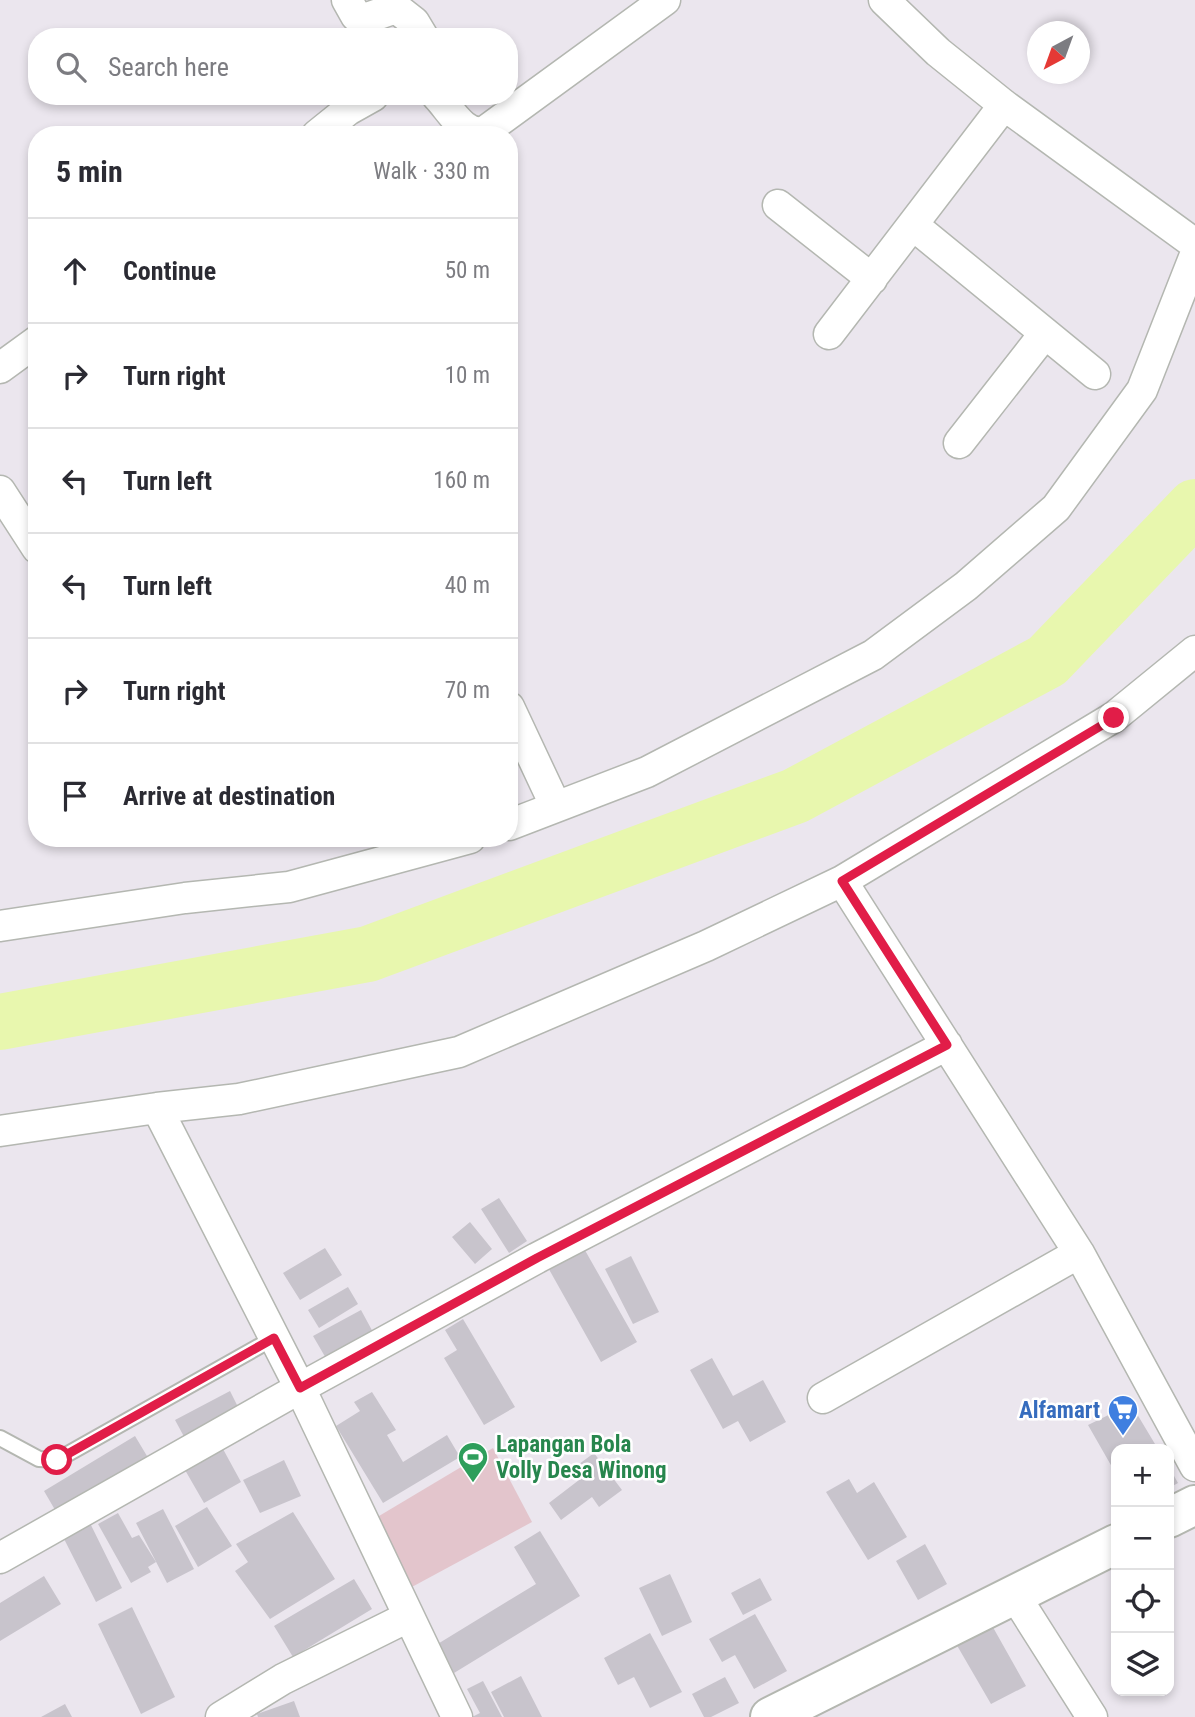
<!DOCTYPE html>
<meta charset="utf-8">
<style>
:root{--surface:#fff;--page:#f7f7f7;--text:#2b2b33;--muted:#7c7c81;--line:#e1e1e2}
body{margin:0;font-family:"Roboto Condensed",sans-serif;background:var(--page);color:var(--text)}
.controls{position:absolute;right:21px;bottom:21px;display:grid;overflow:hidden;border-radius:14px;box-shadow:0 4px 10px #0003}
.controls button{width:63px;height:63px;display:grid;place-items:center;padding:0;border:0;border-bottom:2px solid var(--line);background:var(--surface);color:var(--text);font:35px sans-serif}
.compass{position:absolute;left:1027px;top:21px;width:63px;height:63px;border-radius:50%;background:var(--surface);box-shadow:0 4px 10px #0003;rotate:221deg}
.stop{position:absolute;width:21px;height:21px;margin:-16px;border:5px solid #e11d48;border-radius:50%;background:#fff}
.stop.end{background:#e11d48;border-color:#fff;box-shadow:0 2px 7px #0008}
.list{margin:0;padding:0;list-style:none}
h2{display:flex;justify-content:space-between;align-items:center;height:91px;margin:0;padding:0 28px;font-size:30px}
h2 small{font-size:23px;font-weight:400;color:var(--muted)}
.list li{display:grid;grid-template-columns:46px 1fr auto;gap:21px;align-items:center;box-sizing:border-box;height:105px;padding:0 28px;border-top:2px solid var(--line)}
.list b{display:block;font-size:26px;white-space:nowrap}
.list em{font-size:23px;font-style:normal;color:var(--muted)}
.icon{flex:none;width:38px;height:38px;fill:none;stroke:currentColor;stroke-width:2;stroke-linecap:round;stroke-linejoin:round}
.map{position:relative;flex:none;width:1195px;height:1717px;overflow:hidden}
.search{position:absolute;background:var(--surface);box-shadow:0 4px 10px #0003;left:28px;top:28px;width:490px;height:77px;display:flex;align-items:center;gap:18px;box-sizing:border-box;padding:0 24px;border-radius:28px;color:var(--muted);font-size:26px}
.panel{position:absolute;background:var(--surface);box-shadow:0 4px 10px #0003;left:28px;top:126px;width:490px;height:721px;border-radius:28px}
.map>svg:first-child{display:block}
</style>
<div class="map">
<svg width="1195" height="1717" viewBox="0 0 1195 1717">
<rect width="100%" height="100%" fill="#ebe6ee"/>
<path fill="#e3c5cc" d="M 493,1448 L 532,1522 L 410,1588 L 374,1519 Z"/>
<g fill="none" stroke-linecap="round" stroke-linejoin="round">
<path stroke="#e8f7ae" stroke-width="56" d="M 0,1022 L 368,954 L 795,796 L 1047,661 L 1195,507"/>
</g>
<path fill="#c8c4cc" d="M 499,1198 L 527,1241 L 509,1253 L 481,1209 Z
M 470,1222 L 492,1249 L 475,1264 L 452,1237 Z
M 582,1245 L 637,1342 L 601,1362 L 546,1264 Z
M 325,1248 L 342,1275 L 300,1300 L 283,1273 Z
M 631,1256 L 659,1312 L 633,1324 L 605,1269 Z
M 348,1287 L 358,1304 L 319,1328 L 308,1310 Z
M 361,1310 L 374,1334 L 327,1360 L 313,1336 Z
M 463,1319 L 515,1407 L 484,1425 L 444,1358 L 457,1350 L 445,1330 Z
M 712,1358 L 733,1396 L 763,1380 L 786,1422 L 750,1442 L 738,1421 L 723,1429 L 690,1370 Z
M 230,1391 L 242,1415 L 188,1444 L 175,1420 Z
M 372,1392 L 396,1430 L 387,1435 L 403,1462 L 447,1435 L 460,1457 L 383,1503 L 336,1426 L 360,1411 L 354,1402 Z
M 1131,1404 L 1158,1449 L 1116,1449 L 1116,1474 L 1088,1425 Z
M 135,1436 L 150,1461 L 58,1515 L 44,1491 Z
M 223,1449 L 241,1482 L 204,1503 L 185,1470 Z
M 594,1453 L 622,1490 L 599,1507 L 592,1497 L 561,1520 L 549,1503 L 579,1480 L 571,1470 Z
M 284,1460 L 301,1496 L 260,1513 L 243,1480 Z
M 1169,1467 L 1178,1483 L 1169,1488 Z
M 849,1479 L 857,1493 L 874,1482 L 907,1537 L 868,1560 L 826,1492 Z
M 207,1507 L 232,1546 L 198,1567 L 175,1526 Z
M 163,1509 L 194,1569 L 167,1583 L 136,1523 Z
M 293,1512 L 335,1579 L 270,1619 L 235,1571 L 248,1562 L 236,1544 Z
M 118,1513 L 132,1538 L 139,1535 L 156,1562 L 148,1567 L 151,1572 L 131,1583 L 98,1524 Z
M 88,1519 L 122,1588 L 96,1602 L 61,1533 Z
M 540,1531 L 580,1596 L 454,1673 L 436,1645 L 536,1584 L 514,1547 Z
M 925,1544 L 947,1584 L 918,1600 L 896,1561 Z
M 670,1574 L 692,1622 L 662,1636 L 639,1588 Z
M 44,1576 L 61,1604 L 0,1641 L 0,1603 Z
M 760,1578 L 772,1600 L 743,1615 L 731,1593 Z
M 354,1579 L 372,1609 L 293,1657 L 274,1626 Z
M 132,1607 L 175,1697 L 141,1714 L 98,1624 Z
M 755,1614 L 787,1671 L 754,1689 L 735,1655 L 722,1662 L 709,1639 Z
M 990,1622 L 1026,1686 L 991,1704 L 955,1642 Z
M 650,1633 L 682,1692 L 650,1708 L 634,1677 L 618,1685 L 604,1658 Z
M 521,1676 L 542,1717 L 504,1717 L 491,1692 Z
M 725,1677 L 739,1703 L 711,1717 L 704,1717 L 692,1694 Z
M 483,1681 L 502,1717 L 472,1717 L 480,1713 L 467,1689 Z
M 294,1701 L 300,1717 L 258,1717 L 257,1714 Z
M 65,1704 L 72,1717 L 41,1717 Z"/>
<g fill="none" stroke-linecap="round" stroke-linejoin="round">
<g stroke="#b4b7b1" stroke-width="18">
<path id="lane" d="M 0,1438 L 39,1459 L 57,1460 L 274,1338"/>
</g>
<g stroke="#b4b7b1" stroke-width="33">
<path id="street" d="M 347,0 L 356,16 L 364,19 L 396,8 L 414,22 L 423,37
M 884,0 L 938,52 L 1004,105 L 1195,244
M 437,96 C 450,109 463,136 484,132 L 665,0
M 317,135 L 348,110 L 373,96
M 778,205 L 872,279
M 913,225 L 1095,374
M 829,334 L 1004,105
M 0,368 L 37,341
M 959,443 L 1045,333
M 0,491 L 37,548
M 509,707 L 556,807
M 509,825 L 647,772 L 873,655 L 966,586 L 1056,508 L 1142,390 L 1195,255
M 842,881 L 1079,1253 L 1195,1466
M 0,926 L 185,898 L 289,887 L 470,838
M 157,1108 L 300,1388 L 457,1717
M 0,1131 L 157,1108 L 239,1099 L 459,1052 L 706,946 L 842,881 L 1114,717 L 1195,651
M 823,1398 L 1079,1253
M 0,1558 L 300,1388 L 537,1258 L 947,1045
M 1014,1594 L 1092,1717
M 221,1717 L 283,1679 L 408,1617"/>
</g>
<g stroke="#b4b7b0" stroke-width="42">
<path id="secondary" d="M 1169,1518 L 1195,1505
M 770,1717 L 1116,1544"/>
</g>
<use href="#lane" stroke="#fff" stroke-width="14"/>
<use href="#street" stroke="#fff" stroke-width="30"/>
<use href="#secondary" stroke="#fff" stroke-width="38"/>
</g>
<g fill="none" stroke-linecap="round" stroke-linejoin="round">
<path stroke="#e11d48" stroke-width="9" d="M 57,1460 L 274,1338 L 300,1388 L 537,1258 L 947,1045 L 842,881 L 1114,718"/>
</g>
<defs>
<g id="supermarket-pin" transform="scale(1.575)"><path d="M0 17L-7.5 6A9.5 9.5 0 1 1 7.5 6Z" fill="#3f7fe0" stroke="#fff"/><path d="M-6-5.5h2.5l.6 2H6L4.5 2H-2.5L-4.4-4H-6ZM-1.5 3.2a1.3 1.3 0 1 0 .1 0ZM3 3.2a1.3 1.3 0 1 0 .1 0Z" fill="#fff"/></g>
<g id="stadium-pin" transform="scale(1.575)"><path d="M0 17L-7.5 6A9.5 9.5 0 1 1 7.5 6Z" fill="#2e9e5b" stroke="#fff"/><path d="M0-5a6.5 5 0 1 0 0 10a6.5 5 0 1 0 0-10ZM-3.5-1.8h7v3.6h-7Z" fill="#fff"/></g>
</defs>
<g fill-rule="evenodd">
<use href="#supermarket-pin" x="1123" y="1410"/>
<use href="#stadium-pin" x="473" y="1457"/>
</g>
<g text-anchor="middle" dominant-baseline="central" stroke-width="5" stroke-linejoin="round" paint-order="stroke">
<g font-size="23" font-weight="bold" fill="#366cbe" stroke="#fff" text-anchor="end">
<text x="1100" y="1410">Alfamart</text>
</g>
<g font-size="23" font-weight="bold" fill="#27864d" stroke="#fff" text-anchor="start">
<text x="496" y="1444">Lapangan Bola<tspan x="496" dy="26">Volly Desa Winong</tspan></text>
</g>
</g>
</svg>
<div class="controls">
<button>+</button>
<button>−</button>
<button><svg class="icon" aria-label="locate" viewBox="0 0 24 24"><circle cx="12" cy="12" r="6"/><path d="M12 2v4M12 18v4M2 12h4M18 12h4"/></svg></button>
<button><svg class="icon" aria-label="layers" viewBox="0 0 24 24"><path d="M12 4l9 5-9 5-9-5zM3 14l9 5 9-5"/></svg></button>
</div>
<svg class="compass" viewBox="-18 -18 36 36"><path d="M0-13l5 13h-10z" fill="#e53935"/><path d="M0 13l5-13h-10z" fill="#7c7c81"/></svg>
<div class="stop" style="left:57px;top:1460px"></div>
<div class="stop end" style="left:1114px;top:718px"></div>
<div class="search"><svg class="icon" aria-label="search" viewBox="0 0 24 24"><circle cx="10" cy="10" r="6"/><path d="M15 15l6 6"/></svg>Search here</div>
<section class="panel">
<h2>5 min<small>Walk · 330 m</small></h2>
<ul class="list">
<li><svg class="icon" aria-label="ahead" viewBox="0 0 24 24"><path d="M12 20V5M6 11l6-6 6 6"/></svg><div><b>Continue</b></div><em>50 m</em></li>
<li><svg class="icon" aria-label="right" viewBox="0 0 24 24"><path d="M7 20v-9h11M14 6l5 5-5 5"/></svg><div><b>Turn right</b></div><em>10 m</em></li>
<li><svg class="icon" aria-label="left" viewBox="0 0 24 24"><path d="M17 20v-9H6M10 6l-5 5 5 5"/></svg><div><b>Turn left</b></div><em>160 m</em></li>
<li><svg class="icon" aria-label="left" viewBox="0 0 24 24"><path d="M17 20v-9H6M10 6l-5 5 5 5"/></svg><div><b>Turn left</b></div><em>40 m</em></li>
<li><svg class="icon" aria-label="right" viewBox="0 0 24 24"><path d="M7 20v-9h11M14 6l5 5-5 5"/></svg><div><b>Turn right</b></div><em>70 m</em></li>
<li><svg class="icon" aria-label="arrive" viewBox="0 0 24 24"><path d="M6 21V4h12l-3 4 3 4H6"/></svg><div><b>Arrive at destination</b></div></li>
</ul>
</section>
</div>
